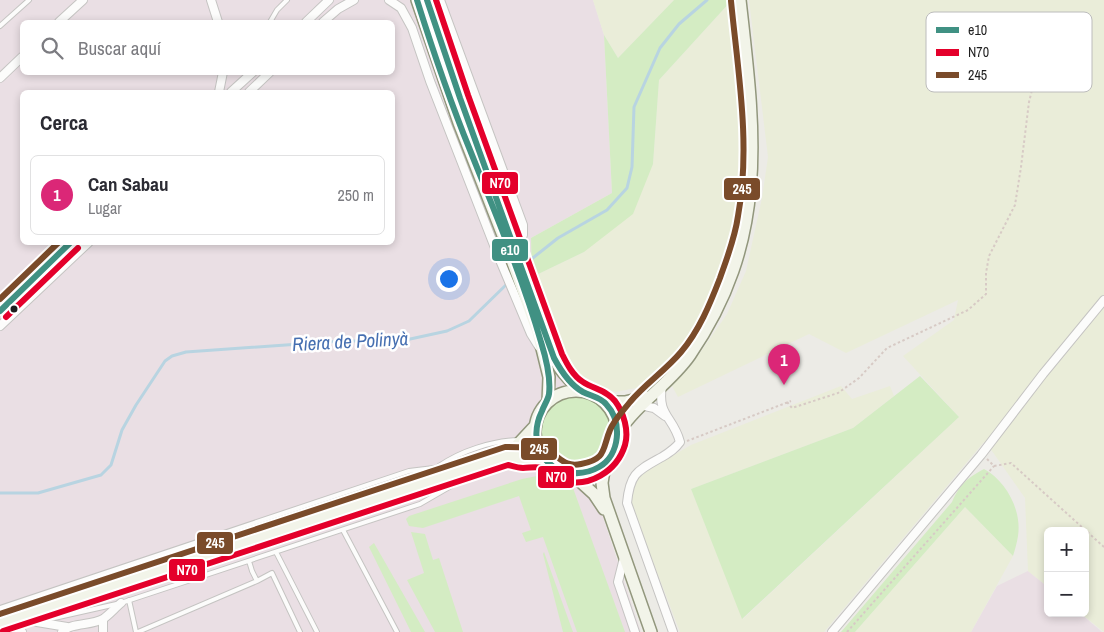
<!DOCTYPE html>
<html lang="es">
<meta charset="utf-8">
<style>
:root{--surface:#fff;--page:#f7f7f7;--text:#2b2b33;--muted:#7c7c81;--line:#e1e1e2;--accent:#db2777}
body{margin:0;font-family:"Archivo Narrow",sans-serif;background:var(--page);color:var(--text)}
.controls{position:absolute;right:15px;bottom:15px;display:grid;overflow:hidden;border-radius:8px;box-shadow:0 2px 8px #0003}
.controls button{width:45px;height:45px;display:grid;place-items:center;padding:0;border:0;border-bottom:1px solid var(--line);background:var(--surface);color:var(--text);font:25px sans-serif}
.you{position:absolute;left:448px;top:278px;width:18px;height:18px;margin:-12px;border:4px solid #fff;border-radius:50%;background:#1a73e8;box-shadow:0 0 0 8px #1a73e833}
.badge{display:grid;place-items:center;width:32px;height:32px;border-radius:50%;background:var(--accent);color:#fff;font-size:16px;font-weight:700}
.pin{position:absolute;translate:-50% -41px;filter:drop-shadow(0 1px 2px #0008)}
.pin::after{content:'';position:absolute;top:26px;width:18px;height:15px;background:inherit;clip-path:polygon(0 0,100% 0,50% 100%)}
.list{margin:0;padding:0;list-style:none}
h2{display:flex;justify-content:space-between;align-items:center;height:65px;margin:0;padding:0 20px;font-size:21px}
h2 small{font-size:16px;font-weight:400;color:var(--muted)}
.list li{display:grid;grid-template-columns:32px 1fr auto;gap:15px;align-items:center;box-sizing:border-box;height:80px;margin:0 10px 10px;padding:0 10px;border:1px solid var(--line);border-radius:8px}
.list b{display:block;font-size:19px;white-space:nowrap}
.list p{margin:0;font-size:16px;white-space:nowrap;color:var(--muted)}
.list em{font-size:16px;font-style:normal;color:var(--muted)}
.icon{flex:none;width:28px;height:28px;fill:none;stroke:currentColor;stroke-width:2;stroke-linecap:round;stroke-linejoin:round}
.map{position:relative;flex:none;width:1104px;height:632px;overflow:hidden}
.search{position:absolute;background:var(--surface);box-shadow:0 2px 8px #0003;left:20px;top:20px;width:375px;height:55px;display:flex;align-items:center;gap:12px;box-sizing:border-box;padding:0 18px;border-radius:8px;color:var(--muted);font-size:19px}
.panel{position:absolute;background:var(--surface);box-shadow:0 2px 8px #0003;left:20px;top:90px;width:375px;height:155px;border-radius:8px}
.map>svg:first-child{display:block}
</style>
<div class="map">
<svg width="1104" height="632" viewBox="0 0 1104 632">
<rect width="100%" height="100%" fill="#ecebe6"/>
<path fill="#eadfe4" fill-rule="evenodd" d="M 0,0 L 593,0 L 604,35 L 612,193 L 531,238 L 532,277 L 566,364 L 586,466 L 641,632 L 0,632 ZM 22,22 L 392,22 L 392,72 L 22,72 ZM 22,92 L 392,92 L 392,242 L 22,242 Z
M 1028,571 L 1048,587 L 1048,613 L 1080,613 L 1102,632 L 971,632 L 997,586 Z"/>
<path fill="#eaedd9" d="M 593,0 L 674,0 L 618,58 L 604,35 Z
M 732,0 L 733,0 L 745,155 L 736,229 L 719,285 L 692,337 L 669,365 L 641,387 L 616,392 L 576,377 L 566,364 L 532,277 L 584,252 L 653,164 L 659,80 Z
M 749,0 L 1104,0 L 1104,632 L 1080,613 L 1085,613 L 1085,531 L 1048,531 L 1048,587 L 1028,571 L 1025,498 L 992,451 L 984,442 L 824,632 L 680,632 L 631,505 L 635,481 L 648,470 L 691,445 L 841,386 L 852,399 L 890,386 L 894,396 L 853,428 L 691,489 L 743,619 L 959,417 L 903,356 L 954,320 L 958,300 L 846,353 L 809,334 L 678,397 L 672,386 L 693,363 L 727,314 L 746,271 L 762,198 L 768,157 Z
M 965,507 L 1013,556 L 971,632 L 855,632 Z"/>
<path fill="#d4ecc3" d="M 674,0 L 732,0 L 659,80 L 653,164 L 633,214 L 584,252 L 532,277 L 531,238 L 612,193 L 604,35 L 618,58 Z
M 920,376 L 959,417 L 742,619 L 691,489 L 853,428 Z
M535 432a41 41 0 1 1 82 0a41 41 0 1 1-82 0Z
M 984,469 C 1006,481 1022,510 1018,536 C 1017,543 1015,549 1013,556 L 965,507 L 855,632 L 841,632 L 952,502 C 960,484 966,479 984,469 Z
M 537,476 L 547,477 L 573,488 L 625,632 L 577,632 L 543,537 L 526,542 L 522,533 L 531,530 L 519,496 L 423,528 L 409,526 L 406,519 L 409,516 L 522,479 Z
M 411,532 L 425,534 L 433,560 L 439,558 L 463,632 L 435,632 L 407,580 L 424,573 Z
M 374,543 L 425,632 L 411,632 L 369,547 Z
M 544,552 L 573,632 L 563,632 L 543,554 Z"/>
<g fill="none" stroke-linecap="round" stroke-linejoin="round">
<path stroke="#b8d4e1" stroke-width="3" d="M 518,272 L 529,261 L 558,238 L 607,210 L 627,188 L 632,167 L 634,107 L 660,48 L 679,24 L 707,0
M 0,493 L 38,493 L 101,475 L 111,465 L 122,430 L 136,405 L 165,361 L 172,356 L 186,352 L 342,341 L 401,341 L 447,331 L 469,321 L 509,282"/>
<g stroke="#c5c4c2" stroke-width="6">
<path id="lane" d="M 270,22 L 277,10 L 287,0
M 0,26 L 29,0
M 439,466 C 461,451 491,441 519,440
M 343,530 L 397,632
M 276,552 L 317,632
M 249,561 L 252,571 L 257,581 L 272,573 L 300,632
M 129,600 L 136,632
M 0,608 L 409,471 L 450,466 L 460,468
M 2,627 L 14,627 L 121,603 L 420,504 L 465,478 L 465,471
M 138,632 L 257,581"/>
</g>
<g stroke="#c5c4c2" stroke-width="10">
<path id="street" d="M 211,0 L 218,22
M 389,0 L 401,8 L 412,28 L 430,81 L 497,253 L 531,334 L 539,347
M 440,0 L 523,225 L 523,235 L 514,250
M 59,22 L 83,0
M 306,22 L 329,0
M 323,22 L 338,9 L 354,0
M 0,78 L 22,57
M 219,92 L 223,72
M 231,92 L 253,72
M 249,92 L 270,72
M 0,311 L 72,242
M 0,326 L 89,242
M 662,386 C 657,416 673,416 680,442 C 675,449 670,452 662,457 C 637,471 630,473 627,503 L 673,632
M 640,405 L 654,408 L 665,416
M 624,558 L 618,582 L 635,632
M 103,619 L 103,632
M 37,622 L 67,627
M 14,627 L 22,632
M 62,632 C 72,622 90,626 103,619 C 109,615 115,608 121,603
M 832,632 L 981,455 L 1043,374 L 1104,300"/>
</g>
<g stroke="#92977d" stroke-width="14">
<path id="secondary" d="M 417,0 L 459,123 L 504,238 L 538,332 L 549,377 L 548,402
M 427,0 L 487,174
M 546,338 C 555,363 561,374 582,391
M535 432a41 41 0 1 1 82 0a41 41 0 1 1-82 0Z
M 605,402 L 625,402 L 646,397
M 618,433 C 638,402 670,384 690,355 C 770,238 755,132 740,0
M 507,456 L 536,425
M 605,464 L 602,483 L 604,498 L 651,632
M 572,474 L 594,494 L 604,509
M 0,623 L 507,456 L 545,460"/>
</g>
<path stroke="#d7cac5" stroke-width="2" stroke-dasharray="2.5 2.5" stroke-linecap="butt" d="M 787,402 L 792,408 L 838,393 L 859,378 L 887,348 L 968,310 L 986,294 L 986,273 L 989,256 L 1015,205 L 1021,167 L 1029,102 L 1033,86
M 687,441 L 791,401
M 987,459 L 994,466 L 1011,463 L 1104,547
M 847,632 L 994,466"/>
<use href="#lane" stroke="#fcfcfb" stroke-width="4"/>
<use href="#street" stroke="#fcfcfb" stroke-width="8"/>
<use href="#secondary" stroke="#f2f4e9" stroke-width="11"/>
<g stroke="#fff" stroke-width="10">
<path id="bus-1" d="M 417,0 C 433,51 450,101 470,150 C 495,213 522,276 541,342 C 546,358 551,377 549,394 C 548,400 544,405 542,411 C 535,425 534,442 542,455 C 554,474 580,478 599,467 C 620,455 623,422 606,404 C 600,397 591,396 583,392 C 570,385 561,371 554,358 L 460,98 L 427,0
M 0,311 L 71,242"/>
</g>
<g stroke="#fff" stroke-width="10">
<path id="bus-2" d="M 6,317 L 78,248
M 3,631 L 508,465 C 512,466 518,468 523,468 C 529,468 536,466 542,468 C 549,471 554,477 561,480 C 589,489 617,471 625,445 C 629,431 624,413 615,401 C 606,390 594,389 583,382 C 573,376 567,364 562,354 L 468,95 L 436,0"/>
</g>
<g stroke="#fff" stroke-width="10">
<path id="bus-3" d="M 0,299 L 59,242
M 0,614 L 505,447 C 518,447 534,448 547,451 C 559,455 563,468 581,464 C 607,459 602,449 610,430 C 614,420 623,411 630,402 C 645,384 666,370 681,352 C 699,331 710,304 720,278 C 727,258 735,238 738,216 C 751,146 738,72 731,1"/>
</g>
<use href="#bus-1" stroke="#409183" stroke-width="6"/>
<use href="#bus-2" stroke="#e4002b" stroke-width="6"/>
<use href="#bus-3" stroke="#7a4b2a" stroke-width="6"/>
</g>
<circle fill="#1e1e1e" stroke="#fff" stroke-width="2" cx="14" cy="309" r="4.5"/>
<g text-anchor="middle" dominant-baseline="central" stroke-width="5" stroke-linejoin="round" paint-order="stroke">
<g font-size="19" font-style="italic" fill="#466fb1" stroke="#fff">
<text transform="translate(350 341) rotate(-3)">Riera de Polinyà</text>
</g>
</g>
<rect x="926" y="12" width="166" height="80" rx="8" fill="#fff" stroke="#bcbcbc" stroke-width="1"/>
<rect x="936" y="27" width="23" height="6" fill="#409183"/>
<rect x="936" y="49" width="23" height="7" fill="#e4002b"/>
<rect x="936" y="72" width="23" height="6" fill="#7a4b2a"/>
<g font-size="14" fill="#1e1e1e">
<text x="968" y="35">e10</text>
<text x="968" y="57">N70</text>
<text x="968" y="80">245</text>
</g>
<g stroke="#fff" stroke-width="2">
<rect x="481" y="171" width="38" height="24" rx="5" fill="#e4002b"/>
<rect x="723" y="177" width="38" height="24" rx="5" fill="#7a4b2a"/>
<rect x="491" y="238" width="38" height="24" rx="5" fill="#409183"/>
<rect x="520" y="437" width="38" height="24" rx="5" fill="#7a4b2a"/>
<rect x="537" y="465" width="38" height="24" rx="5" fill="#e4002b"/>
<rect x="196" y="531" width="38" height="24" rx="5" fill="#7a4b2a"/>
<rect x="168" y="558" width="38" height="24" rx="5" fill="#e4002b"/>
</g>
<g font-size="14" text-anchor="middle" font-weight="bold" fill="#fff">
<text x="500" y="188">N70</text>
<text x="742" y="194">245</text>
<text x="510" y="255">e10</text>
<text x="539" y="454">245</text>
<text x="556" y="482">N70</text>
<text x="215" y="548">245</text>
<text x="187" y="575">N70</text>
</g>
</svg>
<div class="controls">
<button>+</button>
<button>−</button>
</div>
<div class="you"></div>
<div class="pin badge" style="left:784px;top:385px">1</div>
<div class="search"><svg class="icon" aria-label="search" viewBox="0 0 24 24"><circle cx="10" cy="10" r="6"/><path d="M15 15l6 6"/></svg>Buscar aquí</div>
<section class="panel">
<h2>Cerca<small></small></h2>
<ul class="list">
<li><span class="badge">1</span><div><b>Can Sabau</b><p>Lugar</p></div><em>250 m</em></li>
</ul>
</section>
</div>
